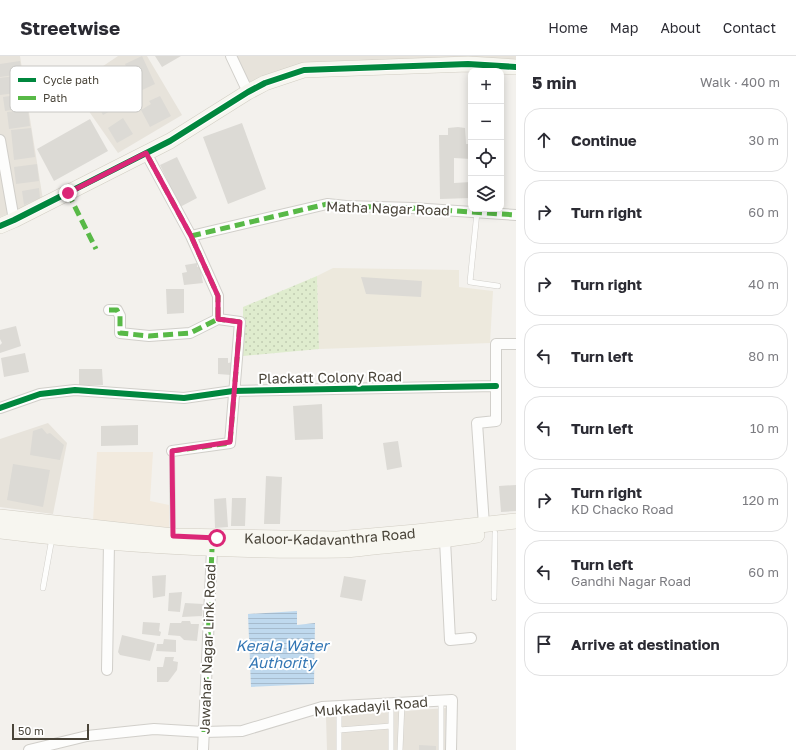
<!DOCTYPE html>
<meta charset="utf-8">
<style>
:root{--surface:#fff;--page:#f7f7f7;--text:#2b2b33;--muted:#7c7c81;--line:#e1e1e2}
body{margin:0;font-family:"Golos Text",sans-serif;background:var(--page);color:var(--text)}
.controls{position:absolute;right:12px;top:12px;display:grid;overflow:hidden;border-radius:8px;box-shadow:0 2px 10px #0003}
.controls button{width:36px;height:36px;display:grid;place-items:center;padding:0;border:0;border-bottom:1px solid var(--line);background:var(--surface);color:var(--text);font:20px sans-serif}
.scale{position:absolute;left:12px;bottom:10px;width:77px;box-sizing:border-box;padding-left:4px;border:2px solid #494439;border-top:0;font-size:11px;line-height:14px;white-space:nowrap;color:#494439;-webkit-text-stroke:3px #fff;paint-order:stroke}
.stop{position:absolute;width:12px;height:12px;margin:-9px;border:3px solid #db2777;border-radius:50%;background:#fff}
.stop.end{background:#db2777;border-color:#fff;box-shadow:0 1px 4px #0008}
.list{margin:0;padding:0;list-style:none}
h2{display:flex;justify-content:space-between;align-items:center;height:52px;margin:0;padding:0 16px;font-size:17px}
h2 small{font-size:13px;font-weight:400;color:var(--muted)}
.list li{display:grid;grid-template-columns:26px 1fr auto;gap:12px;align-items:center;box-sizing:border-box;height:64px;margin:0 8px 8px;padding:0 8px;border:1px solid var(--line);border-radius:16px}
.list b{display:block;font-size:15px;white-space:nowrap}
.list p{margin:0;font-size:13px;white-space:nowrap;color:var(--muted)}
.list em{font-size:13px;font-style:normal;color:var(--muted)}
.icon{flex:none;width:22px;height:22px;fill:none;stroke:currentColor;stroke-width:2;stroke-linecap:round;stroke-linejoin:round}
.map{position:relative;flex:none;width:516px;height:694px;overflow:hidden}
header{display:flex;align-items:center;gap:24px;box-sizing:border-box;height:56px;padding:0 20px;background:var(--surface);border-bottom:1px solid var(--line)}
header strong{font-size:19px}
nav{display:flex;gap:22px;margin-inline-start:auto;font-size:14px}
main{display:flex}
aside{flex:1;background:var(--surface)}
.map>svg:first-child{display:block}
</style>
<header>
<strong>Streetwise</strong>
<nav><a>Home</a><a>Map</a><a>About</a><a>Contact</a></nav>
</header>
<main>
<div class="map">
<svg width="516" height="694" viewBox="0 0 516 694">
<defs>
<pattern id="grass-dots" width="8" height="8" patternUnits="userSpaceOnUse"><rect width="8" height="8" fill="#dfecce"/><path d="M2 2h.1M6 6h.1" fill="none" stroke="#c1ccb2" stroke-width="1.8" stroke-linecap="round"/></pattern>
<pattern id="water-rules" width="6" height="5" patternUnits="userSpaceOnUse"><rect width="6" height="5" fill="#bfd9ee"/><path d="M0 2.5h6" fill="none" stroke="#a6bbcd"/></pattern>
</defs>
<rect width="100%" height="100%" fill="#f3f1ed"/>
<path fill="#e7e3db" d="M 0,0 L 20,0 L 43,144 L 0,161 Z
M 118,0 L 147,0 L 182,59 L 118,97 L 72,31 Z
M 235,0 L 516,0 L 516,7 L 305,8 L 250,30 Z
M 48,367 L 67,387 L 53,458 L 0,451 L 0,383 Z
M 446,652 L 445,694 L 327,694 L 326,661 Z"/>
<path fill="#f2eade" d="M 97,396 L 153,396 L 150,445 L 169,449 L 169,473 L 93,465 Z"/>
<path fill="#ede9dd" d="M 333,212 L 459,214 L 459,231 L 493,235 L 490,287 L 319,293 L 317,220 Z"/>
<path fill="url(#grass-dots)" d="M 317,220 L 319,293 L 243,300 L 243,251 Z"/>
<path fill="url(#water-rules)" d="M 297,555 L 297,569 L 315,567 L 314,628 L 251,631 L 248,558 Z"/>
<path fill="#dcdad5" d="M 142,0 L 155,28 L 138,36 L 125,8 Z
M 155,0 L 181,0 L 162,11 Z
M 20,5 L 22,18 L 0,21 L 0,8 Z
M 22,19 L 24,36 L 0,39 L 0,22 Z
M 104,23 L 119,50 L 103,59 L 88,32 Z
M 25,38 L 27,52 L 5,55 L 3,41 Z
M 160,40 L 171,60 L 150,71 L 141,54 L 151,48 L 149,45 Z
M 28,54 L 30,70 L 9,73 L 7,56 Z
M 123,62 L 133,78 L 117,87 L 108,72 Z
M 90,63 L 108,95 L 54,125 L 37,93 Z
M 242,67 L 266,133 L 228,148 L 203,81 Z
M 458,71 L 465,72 L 466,88 L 471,88 L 471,103 L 454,102 L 454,127 L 471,126 L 471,142 L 440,143 L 439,79 L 448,79 L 448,72 Z
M 31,72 L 35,101 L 14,104 L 11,74 Z
M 177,101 L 197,142 L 180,151 L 160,109 Z
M 37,108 L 39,125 L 16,128 L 14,111 Z
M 39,132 L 40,142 L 24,149 L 22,135 Z
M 197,207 L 197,211 L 200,210 L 203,227 L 184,229 L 182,217 L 187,216 L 185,209 Z
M 361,221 L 422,225 L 421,241 L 366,238 Z
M 166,233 L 184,233 L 184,257 L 167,258 Z
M 16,270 L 21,290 L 0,297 L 0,289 L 2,287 L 0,283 L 0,274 Z
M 25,297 L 29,316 L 4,321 L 1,302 Z
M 218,302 L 228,302 L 228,307 L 233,306 L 231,319 L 218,318 Z
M 79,313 L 102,313 L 103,329 L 79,329 Z
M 322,348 L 323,383 L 295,384 L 293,350 Z
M 138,369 L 138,389 L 101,390 L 101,370 Z
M 42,372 L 47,378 L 50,377 L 64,389 L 60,404 L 30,399 L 33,375 Z
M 398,385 L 402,411 L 387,414 L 383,387 Z
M 13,408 L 50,414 L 43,451 L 7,444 Z
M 266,420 L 282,421 L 280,468 L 264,468 Z
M 516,429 L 516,455 L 501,456 L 499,430 Z
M 226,442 L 228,471 L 215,472 L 214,443 Z
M 232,442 L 246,442 L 245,470 L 231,470 Z
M 166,519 L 165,540 L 153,542 L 152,520 Z
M 344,520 L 366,524 L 362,545 L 340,541 Z
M 182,536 L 180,556 L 168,555 L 169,537 Z
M 185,547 L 203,548 L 202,560 L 182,561 Z
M 182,565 L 190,565 L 191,568 L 199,568 L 197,585 L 184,584 L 180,580 L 168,579 L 170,567 L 181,567 Z
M 143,566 L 160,567 L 159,575 L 161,576 L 160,580 L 142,578 Z
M 122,579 L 155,587 L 150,605 L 120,599 L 118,596 Z
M 164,583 L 176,584 L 176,596 L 156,595 L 157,588 L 163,588 Z
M 165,601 L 174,601 L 173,605 L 178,606 L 177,614 L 168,626 L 157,626 L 157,611 L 163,611 Z
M 419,689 L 436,690 L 436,694 L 419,694 Z"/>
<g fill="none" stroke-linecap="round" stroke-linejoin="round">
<g stroke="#d1cfca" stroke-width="6">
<path id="lane" d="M 477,156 L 470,226 L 498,230
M 172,395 L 173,478
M 43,532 L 52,482
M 494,542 L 495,477
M 339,674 L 391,670
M 339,694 L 339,650
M 391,694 L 391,647
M 400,694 L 402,647
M 441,694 L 441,644"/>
</g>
<g stroke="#d1cfca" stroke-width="12">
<path id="street" d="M 231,0 L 248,36
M 0,84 L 14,164
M 191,180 L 327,148 L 346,150 L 412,152 L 516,159
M 109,254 L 117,254 L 120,260 L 120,277 L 149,280 L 190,277 L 218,263 L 218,240 L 191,180 L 146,97
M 0,352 L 40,338 L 75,334 L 184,342 L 233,335 L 496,330
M 172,395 L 230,387 L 240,266 L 218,263
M 484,469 L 477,367 L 496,365 L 496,288 L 516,288
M 445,484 L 450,584 L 471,582
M 107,614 L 109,486
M 29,694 L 87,680 L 154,673 L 204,676 L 242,675 L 322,651 L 452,644 L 451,694
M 203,694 L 212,493"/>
</g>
<g stroke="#d2cec4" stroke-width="16">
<g id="secondary">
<path d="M 0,170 L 14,164 L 170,85 L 248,36 L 265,27 L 304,14 L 468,8 L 516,11"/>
<path id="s1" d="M 0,461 L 173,480 L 337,483 L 416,476 L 516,465"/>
<path d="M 0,475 C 114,489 229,496 345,494 C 358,493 371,491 384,490 C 415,487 446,484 477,479"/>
</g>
</g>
<use href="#lane" stroke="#fdfdfc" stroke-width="5"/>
<use href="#street" stroke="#fdfdfc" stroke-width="10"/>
<use href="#secondary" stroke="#f7f6f0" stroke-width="15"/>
<path stroke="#58b947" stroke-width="5" stroke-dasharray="10 5" stroke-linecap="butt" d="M 68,137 L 96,193
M 191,180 L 327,148 L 346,150 L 412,152 L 516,159
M 109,254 L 117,254 L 120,260 L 120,277 L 149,280 L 190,277 L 218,263 L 218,240 L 191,180 L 146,97
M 172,395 L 230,387 L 240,266 L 218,263
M 204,676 L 212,493"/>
<g stroke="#fff" stroke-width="8">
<path id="cycleway" d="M 0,170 L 14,164 L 170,85 L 248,36 L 265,27 L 304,14 L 468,8 L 516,11
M 0,352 L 40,338 L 75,334 L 184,342 L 233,335 L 496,330"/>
</g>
<use href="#cycleway" stroke="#00873e" stroke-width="6"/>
</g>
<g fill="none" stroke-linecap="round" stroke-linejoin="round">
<path stroke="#db2777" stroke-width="5" d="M 68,137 L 146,97 L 191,180 L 218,240 L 218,263 L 240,266 L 230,386 L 172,395 L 173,480 L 217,482"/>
</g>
<g text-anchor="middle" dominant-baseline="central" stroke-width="4" stroke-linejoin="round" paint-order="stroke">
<g font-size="14" fill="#494439" stroke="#fff">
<text transform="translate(388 152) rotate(2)">Matha Nagar Road</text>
<text transform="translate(330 321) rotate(-1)">Plackatt Colony Road</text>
<text stroke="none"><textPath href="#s1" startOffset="331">Kaloor-Kadavanthra Road</textPath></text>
<text transform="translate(207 593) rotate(-88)">Jawahar Nagar Link Road</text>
<text transform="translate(371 650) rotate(-5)">Mukkadayil Road</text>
</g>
<g font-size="15" font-style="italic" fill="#3376b4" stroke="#fff">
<text x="282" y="589">Kerala Water<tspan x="282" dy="17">Authority</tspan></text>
</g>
</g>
<rect x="10" y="10" width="132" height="46" rx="6" fill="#fff" stroke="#c8c7c4" stroke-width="1"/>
<rect x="18" y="22" width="18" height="4" fill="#00873e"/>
<rect x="18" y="40" width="18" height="4" fill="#58b947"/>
<g font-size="11" fill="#494439">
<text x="43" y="28">Cycle path</text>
<text x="43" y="46">Path</text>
</g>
</svg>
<div class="controls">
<button>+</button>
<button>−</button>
<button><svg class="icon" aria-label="locate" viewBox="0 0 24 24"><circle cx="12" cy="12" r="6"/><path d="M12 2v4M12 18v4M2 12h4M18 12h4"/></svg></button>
<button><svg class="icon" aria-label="layers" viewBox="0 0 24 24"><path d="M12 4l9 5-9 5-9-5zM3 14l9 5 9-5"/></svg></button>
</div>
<div class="scale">50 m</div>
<div class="stop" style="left:217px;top:482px"></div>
<div class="stop end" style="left:68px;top:137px"></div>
</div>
<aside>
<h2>5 min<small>Walk · 400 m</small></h2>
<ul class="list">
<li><svg class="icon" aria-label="ahead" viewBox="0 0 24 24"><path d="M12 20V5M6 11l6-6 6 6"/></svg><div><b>Continue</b></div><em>30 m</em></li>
<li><svg class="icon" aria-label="right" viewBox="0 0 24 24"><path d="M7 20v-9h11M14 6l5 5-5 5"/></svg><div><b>Turn right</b></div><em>60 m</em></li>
<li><svg class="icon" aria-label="right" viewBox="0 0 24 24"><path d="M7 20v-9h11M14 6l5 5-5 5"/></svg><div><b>Turn right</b></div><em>40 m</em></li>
<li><svg class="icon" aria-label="left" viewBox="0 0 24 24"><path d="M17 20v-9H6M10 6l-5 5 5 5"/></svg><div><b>Turn left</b></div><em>80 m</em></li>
<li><svg class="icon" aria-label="left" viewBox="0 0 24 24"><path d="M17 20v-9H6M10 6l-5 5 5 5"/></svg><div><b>Turn left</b></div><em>10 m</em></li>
<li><svg class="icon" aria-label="right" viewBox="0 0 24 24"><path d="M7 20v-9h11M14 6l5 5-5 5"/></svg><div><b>Turn right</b><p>KD Chacko Road</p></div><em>120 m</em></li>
<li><svg class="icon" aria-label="left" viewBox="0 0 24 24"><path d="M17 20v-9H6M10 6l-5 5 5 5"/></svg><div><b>Turn left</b><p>Gandhi Nagar Road</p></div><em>60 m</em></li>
<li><svg class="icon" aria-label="arrive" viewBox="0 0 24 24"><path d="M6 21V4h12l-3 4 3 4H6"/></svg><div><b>Arrive at destination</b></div></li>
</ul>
</aside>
</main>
